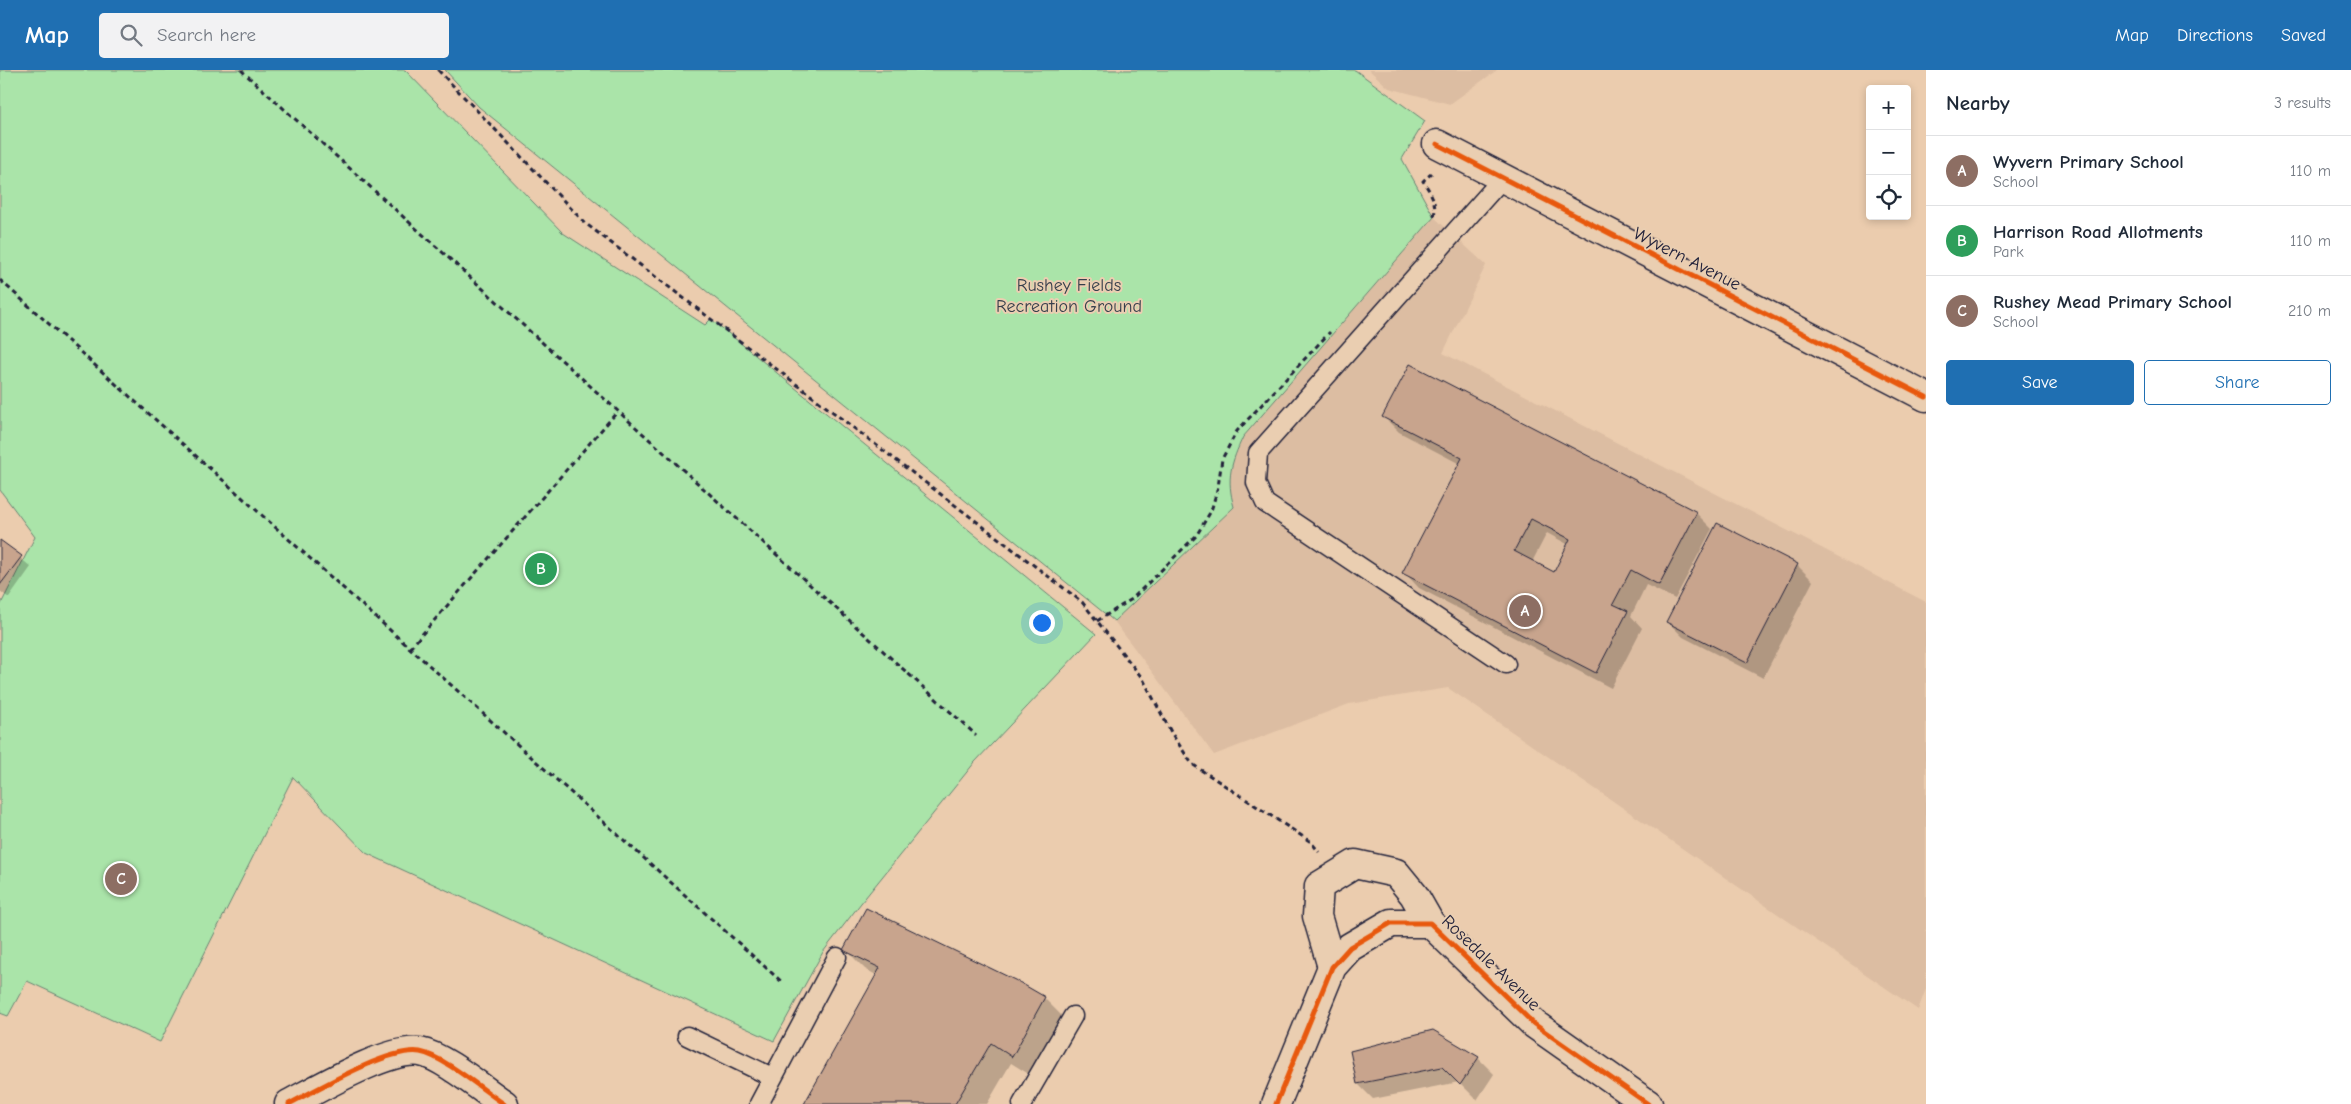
<!DOCTYPE html>
<meta charset="utf-8">
<style>
:root{--surface:#fff;--page:#f2f2f3;--text:#1f2937;--muted:#747a83;--line:#e0e1e3;--accent:#1f6fb2}
body{margin:0;font-family:"Comic Neue",sans-serif;background:var(--page);color:var(--text)}
.controls{position:absolute;right:15px;top:15px;display:grid;overflow:hidden;border-radius:5px;box-shadow:0 2px 8px #0003}
.controls button{width:45px;height:45px;display:grid;place-items:center;padding:0;border:0;border-bottom:1px solid var(--line);background:var(--surface);color:var(--text);font:25px sans-serif}
.you{position:absolute;left:1041px;top:552px;width:18px;height:18px;margin:-12px;border:4px solid #fff;border-radius:50%;background:#1a73e8;box-shadow:0 0 0 8px #1a73e833}
.badge{display:grid;place-items:center;width:32px;height:32px;border-radius:50%;background:var(--accent);color:#fff;font-size:16px;font-weight:700}
.pin{position:absolute;translate:-50% -50%;border:2px solid #fff;box-shadow:0 1px 5px #0006}
.list{margin:0;padding:0;list-style:none}
h2{display:flex;justify-content:space-between;align-items:center;height:65px;margin:0;padding:0 20px;font-size:21px}
h2 small{font-size:16px;font-weight:400;color:var(--muted)}
.list li{display:grid;grid-template-columns:32px 1fr auto;gap:15px;align-items:center;box-sizing:border-box;height:70px;padding:0 20px;border-top:1px solid var(--line)}
.list b{display:block;font-size:19px;white-space:nowrap}
.list p{margin:0;font-size:16px;white-space:nowrap;color:var(--muted)}
.list em{font-size:16px;font-style:normal;color:var(--muted)}
.actions{display:flex;gap:10px;padding:15px 20px}
.actions a{flex:1;padding:11px 0;border:1px solid var(--accent);border-radius:5px;text-align:center;font-size:18px;color:var(--accent)}
.actions .main{background:var(--accent);color:#fff}
.icon{flex:none;width:28px;height:28px;fill:none;stroke:currentColor;stroke-width:2;stroke-linecap:round;stroke-linejoin:round}
.map{position:relative;flex:none;width:1926px;height:1034px;overflow:hidden}
header{display:flex;align-items:center;gap:30px;box-sizing:border-box;height:70px;padding:0 25px;background:var(--accent);color:#fff}
header strong{font-size:24px}
nav{display:flex;gap:28px;margin-inline-start:auto;font-size:18px}
.search{width:350px;height:45px;background:var(--page);display:flex;align-items:center;gap:12px;box-sizing:border-box;padding:0 18px;border-radius:5px;color:var(--muted);font-size:19px}
main{display:flex}
aside{flex:1;background:var(--surface)}
.map>svg:first-child{display:block}
</style>
<header>
<strong>Map</strong>
<div class="search"><svg class="icon" aria-label="search" viewBox="0 0 24 24"><circle cx="10" cy="10" r="6"/><path d="M15 15l6 6"/></svg>Search here</div>
<nav><a>Map</a><a>Directions</a><a>Saved</a></nav>
</header>
<main>
<div class="map">
<svg width="1926" height="1034" viewBox="0 0 1926 1034">
<rect width="100%" height="100%" fill="#ebccae"/>
<filter id="ink" filterUnits="userSpaceOnUse"><feTurbulence type="fractalNoise" baseFrequency=".02" numOctaves="2"/><feDisplacementMap in="SourceGraphic" scale="10" xChannelSelector="R" yChannelSelector="G"/><feConvolveMatrix kernelMatrix="1 2 1 2 8 2 1 2 1" color-interpolation-filters="sRGB"/></filter>
<g filter="url(#ink)">
<path fill="#dcbda2" d="M 1369,0 L 1497,0 L 1450,34 L 1389,18 Z
M 1434,147 L 1486,195 L 1443,283 L 1926,532 L 1926,919 L 1918,940 L 1448,618 L 1349,634 L 1214,685 L 1114,551 L 1234,437 L 1229,418 L 1232,391 L 1243,367 Z"/>
<path fill="#aae4a9" stroke="#668372" d="M 0,0 L 405,0 L 563,163 L 705,255 L 711,249 L 1096,564 L 975,692 L 861,833 L 823,882 L 774,971 L 366,783 L 293,707 L 160,972 L 27,911 L 8,946 L 0,943 L 0,536 L 35,467 L 0,420 Z
M 445,0 L 1355,0 L 1425,51 L 1402,89 L 1434,147 L 1243,367 C 1231,393 1226,408 1234,437 L 1114,551 L 479,37 Z"/>
<path fill="#0003" fill-rule="evenodd" d="M 1384,347 L 1696,443 L 1712,459 L 1675,529 L 1646,515 L 1631,546 L 1642,558 L 1611,618 L 1419,518 L 1404,502 L 1460,394 L 1399,362 ZM 1547,463 L 1569,475 L 1554,503 L 1532,492 Z
M 0,471 L 31,497 L 9,528 L 0,521 Z
M 1797,495 L 1813,511 L 1763,608 L 1683,567 L 1668,552 Z
M 845,879 L 1044,928 L 1064,948 L 1032,1006 L 1011,993 L 987,1034 L 806,1034 L 878,906 L 865,899 Z
M 1478,988 L 1494,1004 L 1477,1030 L 1459,1012 L 1373,1029 L 1358,1014 Z"/>
<path fill="#c8a48d" stroke="#22223b" fill-rule="evenodd" d="M 1410,294 L 1697,442 L 1659,515 L 1631,500 L 1613,534 L 1628,541 L 1596,603 L 1402,503 L 1462,388 L 1382,347 ZM 1531,449 L 1570,469 L 1554,502 L 1514,481 Z
M 1717,453 L 1798,494 L 1747,593 L 1666,552 Z
M 0,470 L 22,486 L 0,515 Z
M 866,838 L 1019,912 L 1045,927 L 1012,987 L 991,973 L 955,1034 L 804,1034 L 880,898 L 843,880 Z
M 1433,960 L 1479,987 L 1460,1015 L 1442,997 L 1357,1014 L 1350,981 Z"/>
<g fill="none" stroke-linecap="round" stroke-linejoin="round">
<g stroke="#22223b" stroke-width="21">
<path id="service" d="M 1502,109 L 1258,383 L 1256,413 L 1265,433 L 1506,594
M 687,966 L 772,1007
M 759,1034 L 837,887
M 1022,1034 L 1073,946"/>
</g>
<g stroke="#22223b" stroke-width="31">
<path id="minor" d="M 1437,74 L 1926,327
M 1332,897 L 1317,846 L 1319,816 L 1355,794 L 1396,803 L 1414,825 L 1430,853
M 289,1034 C 318,1019 389,977 420,982 C 443,986 483,1020 504,1034
M 1276,1034 L 1332,897 L 1350,877 L 1391,853 L 1430,853 L 1534,954 L 1648,1034"/>
</g>
<path stroke="#22223b" stroke-width="3" stroke-dasharray="5 4" stroke-linecap="butt" d="M 241,0 L 976,665
M 438,0 L 585,153 L 1082,532 L 1143,609 L 1172,664 L 1192,694 L 1311,772 L 1319,782
M 1432,103 L 1423,111 C 1431,123 1437,132 1434,147
M 0,210 L 783,913
M 1097,551 L 1132,529 L 1196,466 L 1211,441 L 1218,417 L 1222,389 L 1237,361 L 1330,262
M 410,578 L 618,341"/>
<use href="#service" stroke="#eaceb1" stroke-width="18"/>
<use href="#minor" stroke="#eaceb1" stroke-width="28"/>
<g stroke="#eaceb1" stroke-width="8">
<path id="cycleway" d="M 1437,74 L 1926,327
M 289,1034 C 318,1019 389,977 420,982 C 443,986 483,1020 504,1034
M 1276,1034 L 1332,897 L 1350,877 L 1391,853 L 1430,853 L 1534,954 L 1648,1034"/>
</g>
<use href="#cycleway" stroke="#e8590c" stroke-width="5"/>
</g>
</g>
<g text-anchor="middle" dominant-baseline="central" stroke-width="4" stroke-linejoin="round" paint-order="stroke">
<g font-size="18" fill="#22223b" stroke="#eaceb1">
<text transform="translate(1687 189) rotate(27)">Wyvern Avenue</text>
<text transform="translate(1491 893) rotate(44)">Rosedale Avenue</text>
</g>
<g font-size="18" fill="#363f4c" stroke="#eaceb1">
<text x="1069" y="215">Rushey Fields<tspan x="1069" dy="21">Recreation Ground</tspan></text>
</g>
</g>
</svg>
<div class="controls">
<button>+</button>
<button>−</button>
<button><svg class="icon" aria-label="locate" viewBox="0 0 24 24"><circle cx="12" cy="12" r="6"/><path d="M12 2v4M12 18v4M2 12h4M18 12h4"/></svg></button>
</div>
<div class="you"></div>
<div class="pin badge" style="left:1525px;top:541px;background:#8d6e63">A</div>
<div class="pin badge" style="left:541px;top:499px;background:#2e9e5b">B</div>
<div class="pin badge" style="left:121px;top:809px;background:#8d6e63">C</div>
</div>
<aside>
<h2>Nearby<small>3 results</small></h2>
<ul class="list">
<li><span class="badge" style="background:#8d6e63">A</span><div><b>Wyvern Primary School</b><p>School</p></div><em>110 m</em></li>
<li><span class="badge" style="background:#2e9e5b">B</span><div><b>Harrison Road Allotments</b><p>Park</p></div><em>110 m</em></li>
<li><span class="badge" style="background:#8d6e63">C</span><div><b>Rushey Mead Primary School</b><p>School</p></div><em>210 m</em></li>
</ul>
<div class="actions"><a class="main">Save</a><a>Share</a></div>
</aside>
</main>
